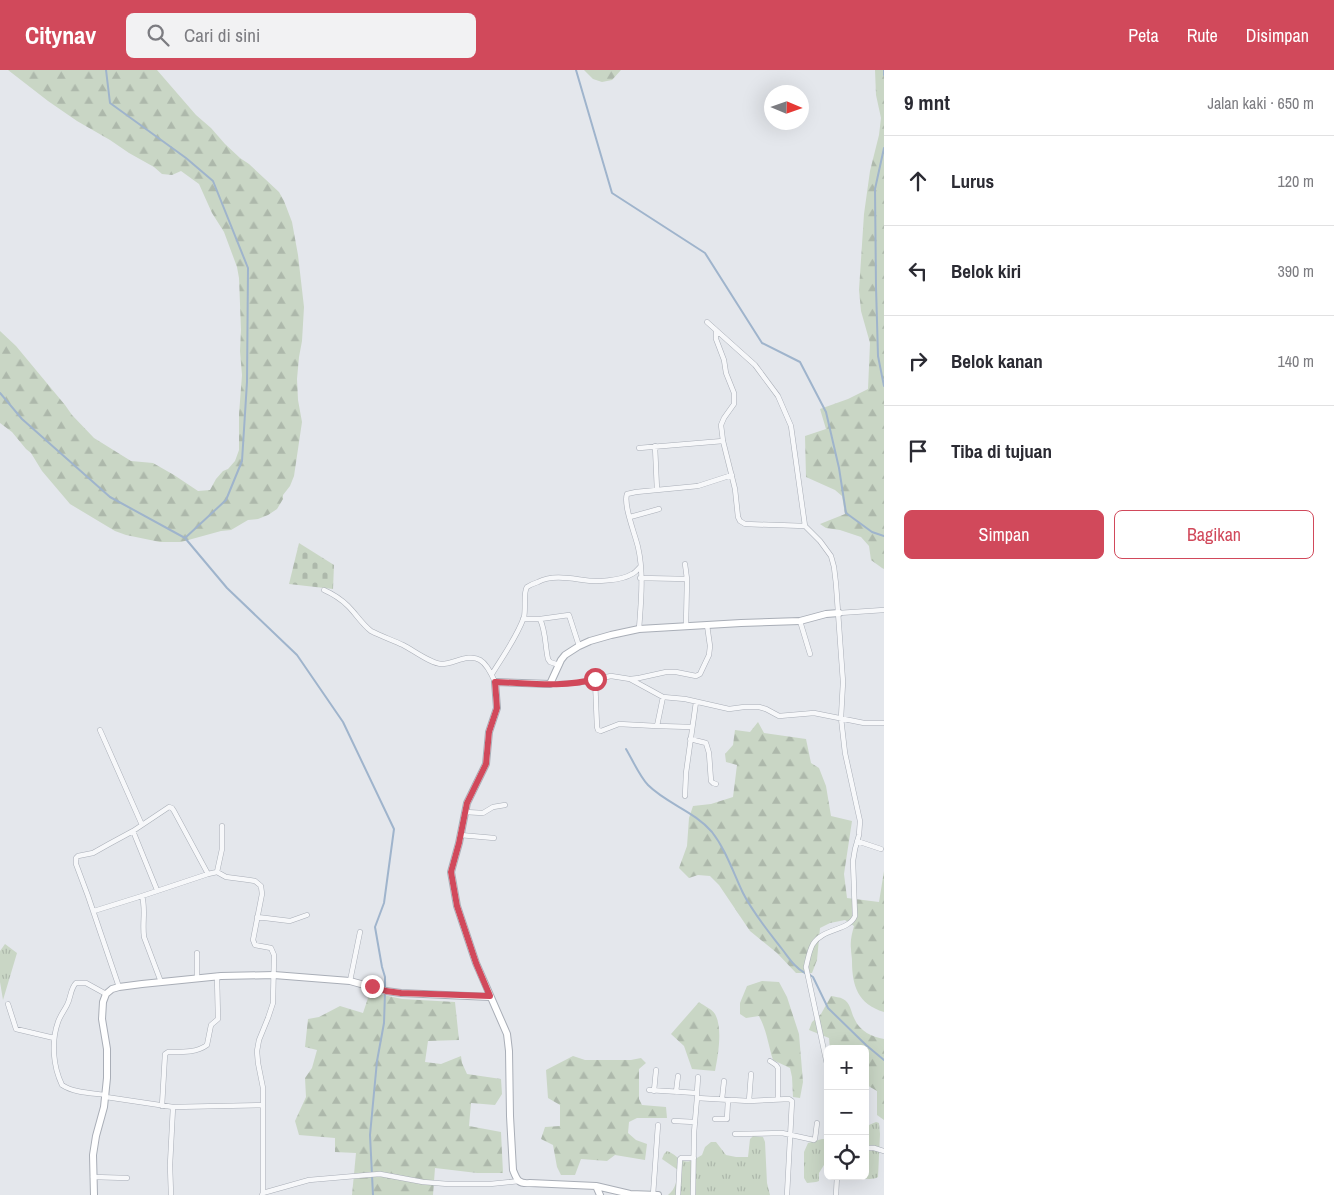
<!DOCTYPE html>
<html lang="id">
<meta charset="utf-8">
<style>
:root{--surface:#fff;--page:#f2f2f3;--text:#2b2b33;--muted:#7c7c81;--line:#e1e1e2;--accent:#d1495b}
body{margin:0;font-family:"Archivo Narrow",sans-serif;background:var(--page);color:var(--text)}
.controls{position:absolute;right:15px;bottom:15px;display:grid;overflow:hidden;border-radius:8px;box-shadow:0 5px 20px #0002}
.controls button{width:45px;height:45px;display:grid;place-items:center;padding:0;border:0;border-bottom:1px solid var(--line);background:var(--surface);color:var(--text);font:25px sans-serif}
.compass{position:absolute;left:764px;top:15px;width:45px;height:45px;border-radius:50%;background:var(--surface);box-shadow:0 5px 20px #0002;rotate:92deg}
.stop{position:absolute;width:15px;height:15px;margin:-11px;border:4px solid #d1495b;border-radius:50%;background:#fff}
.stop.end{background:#d1495b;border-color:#fff;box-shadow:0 1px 5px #0008}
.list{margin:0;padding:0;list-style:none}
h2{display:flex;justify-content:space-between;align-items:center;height:65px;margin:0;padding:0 20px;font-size:21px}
h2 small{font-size:16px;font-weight:400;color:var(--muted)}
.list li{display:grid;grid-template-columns:32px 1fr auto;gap:15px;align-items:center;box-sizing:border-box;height:90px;padding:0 20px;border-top:1px solid var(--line)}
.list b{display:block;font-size:19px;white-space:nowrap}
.list em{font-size:16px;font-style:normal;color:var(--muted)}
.actions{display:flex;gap:10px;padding:15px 20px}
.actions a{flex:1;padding:11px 0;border:1px solid var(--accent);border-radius:8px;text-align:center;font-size:18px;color:var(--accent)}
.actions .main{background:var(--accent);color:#fff}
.icon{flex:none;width:28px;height:28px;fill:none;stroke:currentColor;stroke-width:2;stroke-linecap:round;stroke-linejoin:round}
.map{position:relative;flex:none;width:884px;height:1125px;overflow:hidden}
header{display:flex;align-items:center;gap:30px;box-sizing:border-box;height:70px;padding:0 25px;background:var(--accent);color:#fff}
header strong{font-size:24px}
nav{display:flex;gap:28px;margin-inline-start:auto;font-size:18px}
.search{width:350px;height:45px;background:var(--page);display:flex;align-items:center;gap:12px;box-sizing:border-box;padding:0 18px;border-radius:8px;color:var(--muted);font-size:19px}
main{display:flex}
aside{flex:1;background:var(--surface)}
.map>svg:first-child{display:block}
</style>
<header>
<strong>Citynav</strong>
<div class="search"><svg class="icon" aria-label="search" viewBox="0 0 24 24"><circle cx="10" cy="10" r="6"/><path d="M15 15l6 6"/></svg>Cari di sini</div>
<nav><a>Peta</a><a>Rute</a><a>Disimpan</a></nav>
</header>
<main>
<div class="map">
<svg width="884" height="1125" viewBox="0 0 884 1125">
<defs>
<pattern id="grass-tufts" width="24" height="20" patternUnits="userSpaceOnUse" patternTransform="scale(1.25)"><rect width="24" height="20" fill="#c9d6c5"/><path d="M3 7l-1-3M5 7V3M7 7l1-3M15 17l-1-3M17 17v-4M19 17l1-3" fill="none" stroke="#adb8ab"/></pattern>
<pattern id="forest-firs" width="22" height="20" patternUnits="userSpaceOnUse" patternTransform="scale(1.25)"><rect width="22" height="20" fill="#c9d6c5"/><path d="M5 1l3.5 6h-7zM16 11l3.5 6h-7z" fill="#adb8ab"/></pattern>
<pattern id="cemetery-stones" width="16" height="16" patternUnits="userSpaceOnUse" patternTransform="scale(1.25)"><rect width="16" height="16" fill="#c9d6c5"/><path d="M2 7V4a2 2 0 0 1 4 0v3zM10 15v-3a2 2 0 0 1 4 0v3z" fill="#adb8ab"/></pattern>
</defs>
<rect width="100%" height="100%" fill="#e4e7ec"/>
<path fill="url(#grass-tufts)" d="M 5,874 L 17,883 L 3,930 L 0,912 L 0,881 Z
M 876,1052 L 879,1053 L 880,1064 L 878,1107 C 871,1111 862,1108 854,1106 L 865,1106 L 865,1075 L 868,1069 L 869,1055 Z
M 753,1066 L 763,1067 L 765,1072 L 767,1113 L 770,1125 L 668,1125 C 676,1119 677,1110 678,1100 L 662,1089 L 664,1084 L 667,1081 C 675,1083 681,1094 690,1091 C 694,1090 698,1087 702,1085 L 705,1077 L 711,1072 L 716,1072 L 726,1085 L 736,1087 L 748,1087 L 750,1069 Z
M 822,1069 L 828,1069 L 828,1096 L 824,1095 L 819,1103 L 819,1111 L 816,1112 L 807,1113 L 804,1108 L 804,1082 L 808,1073 Z"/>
<path fill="url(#forest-firs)" d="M 8,0 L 157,0 L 196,45 L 211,58 L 225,74 L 240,88 L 249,94 L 279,122 L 284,131 L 292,152 L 298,185 L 304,237 L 302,271 L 299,287 L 297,309 L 298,330 L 302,352 L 294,406 L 290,416 L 283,425 L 283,429 L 277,439 L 268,445 L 258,449 L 248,450 L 231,460 L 221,461 L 181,472 L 160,472 L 126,465 L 115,461 L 70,434 L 42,401 L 31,383 L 26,379 L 12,362 L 0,353 L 0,261 L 16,276 L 65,335 L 72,345 L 94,368 L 131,391 L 153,393 L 174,405 L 198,421 L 210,420 L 216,409 L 223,401 L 228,399 L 235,391 L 239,380 L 239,344 L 242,305 L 240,281 L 241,260 L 239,208 L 237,197 L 224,162 L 212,143 L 199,114 L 181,101 L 172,105 L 162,104 L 154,97 L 129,83 L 110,70 L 77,51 L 48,31 Z
M 584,0 L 621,0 L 612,10 L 602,12 L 593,9 Z
M 875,0 L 884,0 L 884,499 L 882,498 L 871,490 L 869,476 L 861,467 L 840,460 L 826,458 L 820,454 L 845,444 L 842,426 L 835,420 L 806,407 L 805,366 L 826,359 L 820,339 L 848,329 L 868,319 L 870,273 L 861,241 L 859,220 L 864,144 L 870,101 L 879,65 L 881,48 L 876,25 Z
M 758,652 L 764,663 L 806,669 L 811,693 L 819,698 L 826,716 L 831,746 L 852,751 L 844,804 L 847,828 L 879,832 L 884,801 L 884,942 C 858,934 852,916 852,891 C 852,887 851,883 851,879 C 850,871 852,863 854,856 L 845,850 L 830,853 L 820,858 L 817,890 L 812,903 L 796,903 L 777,883 L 750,861 L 719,815 L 710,806 L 698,805 L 689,808 L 679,798 L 687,776 L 689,748 L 693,736 L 711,734 L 733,727 L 737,695 L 726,692 L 725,684 L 733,675 L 735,660 L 750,662 Z
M 762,911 L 779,912 L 787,927 L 799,964 L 803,1012 L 800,1028 L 793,1027 L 792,1007 L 790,998 L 773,990 C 768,974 767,961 759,946 L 746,948 L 740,944 L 740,933 L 747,916 Z
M 370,922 L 402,929 L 455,932 L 459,970 L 428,971 L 425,992 L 441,994 L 461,986 L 462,993 L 467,1004 L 501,1009 L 502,1024 L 495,1035 L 471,1033 L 469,1056 L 501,1062 L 503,1103 L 477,1103 L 435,1098 L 433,1125 L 352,1125 L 356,1083 L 335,1082 L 335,1068 L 299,1065 L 295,1051 L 306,1027 L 305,1008 L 312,998 L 317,980 L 305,977 L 308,949 L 319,947 L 340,936 L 363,943 Z
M 831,926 C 835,927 840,927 843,929 C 851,933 851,943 855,950 C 860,961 872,967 884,969 L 884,1050 L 877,1045 L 877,1021 L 865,1014 L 865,979 L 830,979 L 829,968 L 809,960 L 812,952 L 821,944 Z
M 699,932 C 704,936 712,939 715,944 C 723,958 718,986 715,1001 L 692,999 L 684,976 L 671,964 Z
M 573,986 L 585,990 L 631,990 L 641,988 L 646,993 L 639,999 L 639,1029 L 642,1035 L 666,1037 L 667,1048 L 637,1048 L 629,1052 L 628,1063 L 636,1070 L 647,1074 L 645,1090 L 615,1085 L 607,1091 L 581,1089 L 575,1105 L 561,1105 L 557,1097 L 553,1075 L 541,1069 L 545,1057 L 560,1056 L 560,1035 L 548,1028 L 546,1000 Z"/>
<path fill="url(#cemetery-stones)" d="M 299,473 L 334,495 L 333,519 L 289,514 Z"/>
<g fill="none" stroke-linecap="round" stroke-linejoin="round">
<path stroke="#9fb4cc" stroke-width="2" d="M 106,0 L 110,33 L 186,88 L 213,111 L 248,198 L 247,312 L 242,391 L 226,430 L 185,468
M 576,0 L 612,123 L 705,183 L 762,273 L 800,292 L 826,342 L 839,398 L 846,443 L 872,462 L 884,466
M 884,0 L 884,5
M 884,78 L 875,119 L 876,217 L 878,286 L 884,316
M 0,323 L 22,349 L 110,427 L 185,468 L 227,518 L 297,585 L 343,652 L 394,759 L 384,833 L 375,857 L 382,897 L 385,907 L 385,919
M 626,679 C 632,689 640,707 648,715 C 667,734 694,741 712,762 C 726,780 733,802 743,823 C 753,843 768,861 782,879 C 789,888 795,898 805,903
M 810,905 L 813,907 L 828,938 L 866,975 L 884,990
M 373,1125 L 370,1065 L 377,991 L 384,953 L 385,923"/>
<g stroke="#a9aeb7" stroke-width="5.5">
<path id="street" d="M 707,252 L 755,295 L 778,326 L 791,356 L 805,456
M 716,261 L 716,269 L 724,290 L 726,303 L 734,323 L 734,334 L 724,348 L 721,355 L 723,371 L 735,419 L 738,447 L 740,451 L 745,454 L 805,456 L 820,471 L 831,486 L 834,497 L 836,514 L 843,612 L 841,648 L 845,683 L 860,751 L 859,765 L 855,779 L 853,791 L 855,846 C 849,861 823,858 813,874 C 809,881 808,889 806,897 L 828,999
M 655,376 L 657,420
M 639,378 L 723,371
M 630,447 L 659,439
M 685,494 L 687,509
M 640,508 L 687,509 L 686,556
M 324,520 C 333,524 341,529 348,536 C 356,544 362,554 371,561 C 381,566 392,570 403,575 C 413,580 431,594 442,594 C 454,594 468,583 480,590 C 487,594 492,605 495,612
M 839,543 L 884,540
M 523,549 L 540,549 C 546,562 545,576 548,589 L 550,592 L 559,595
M 540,549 L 569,545 L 579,576
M 800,551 L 810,584
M 639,559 C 641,532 644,503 638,477 C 635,464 623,435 627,424 L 636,422 L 698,416 L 732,405
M 492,604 C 503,586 517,567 524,547 C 526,540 523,522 527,517 C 530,515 535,513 538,512 C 552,505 568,508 583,510 C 595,512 621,511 632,504 C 635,503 638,499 640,497
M 595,609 L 597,657 L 598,660 L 601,661 L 619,654 L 657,656 L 663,627
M 630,609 L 663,627 L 685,629 L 729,639 L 744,637 L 759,637 L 766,639 L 779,646 L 814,643 L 864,653 L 884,653
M 550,614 L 578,613 L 611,606 L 630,609 L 639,608 L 666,602 L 676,602 L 696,606 L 700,604 L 709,585 L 710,576 L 707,555
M 657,656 L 692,657
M 100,660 L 142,755
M 690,669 L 706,673 L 709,683 L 711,711 L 713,713 L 716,714
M 685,726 L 686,703 L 696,632
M 465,742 L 483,743 L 493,737 L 505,735
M 133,761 L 157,820
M 460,765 L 494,768
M 857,771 L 881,779
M 217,802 L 222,779 L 222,756
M 94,841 L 142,826
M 257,847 L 290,851 L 307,845
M 197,883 L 197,908
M 350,911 L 360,862
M 161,912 L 144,867 C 142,853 146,839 142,826 L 208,804 L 217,802 L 226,807 L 249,810 L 255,811 L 261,816 L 262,824 L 253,870 L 255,875 L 271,878 L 274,885 L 273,933 L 268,948 L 259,970 L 257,981 L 258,993 L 263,1018 L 263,1123 L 262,1125
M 119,917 L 88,826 L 76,794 L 76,788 L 78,786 L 93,783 L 109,774 L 133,761 L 169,737 L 172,738 L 174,741 L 208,804
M 8,934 L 16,959 L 54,968
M 770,991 L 776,995 L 778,998 L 778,1029
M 649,1020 L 697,1023 L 697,1028
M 654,1021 L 656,1000
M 676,1022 L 678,1006
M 697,1023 L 698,1007
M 106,1025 C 92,1023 74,1023 62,1015 C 53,996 51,972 58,952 C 60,946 64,941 67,935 C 71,928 70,919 76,913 L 86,913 L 106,924
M 106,1027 L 173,1037 L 263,1035
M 722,1029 L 724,1011
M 749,1031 L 751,1004
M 162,1036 L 165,984 L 168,982 C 181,982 196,983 207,975 L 211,955 L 218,949 L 217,906
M 715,1049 L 727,1049 L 728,1030
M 674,1051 L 695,1052
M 735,1064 L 782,1063 L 814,1070 L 815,1069 L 817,1053
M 865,1078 L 874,1078 L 884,1081
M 93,1107 L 127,1108
M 263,1123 L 309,1110 L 367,1105 L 380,1104 L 423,1112 L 448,1114 L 490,1114 L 519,1111
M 171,1125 L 170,1095 L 173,1037
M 653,1125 L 658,1055
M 678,1125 L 680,1089 L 681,1088 L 694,1088
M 693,1125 L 694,1063 L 697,1028 L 749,1031 L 789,1029 L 792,1031 L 787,1125
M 836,1125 L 837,1106"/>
</g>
<g stroke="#a9aeb7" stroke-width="8">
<path id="secondary" d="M 596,1116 L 630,1124 L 658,1125
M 94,1125 L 93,1085 L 96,1066 L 104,1037 L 107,1008 L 107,979 L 102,949 L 103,932 L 106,924 L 112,919 L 119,917 L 142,914 L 221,906 L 274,905 L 350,911 L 386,921 L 401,923 L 490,927
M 600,1125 L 596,1116 L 530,1113 C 518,1114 517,1110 513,1100 L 510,1046 L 509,981 L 507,964 L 476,893 L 457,836 L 451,802 L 459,773 L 467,733 L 486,694 L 489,662 L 497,638 L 495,612 L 550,614 L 561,590 L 565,585 L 579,576 L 590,571 L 611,565 L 639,559 L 741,553 L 800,551 L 826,544 L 839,543"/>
</g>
<use href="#street" stroke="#f7f8fa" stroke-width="4.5"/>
<use href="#secondary" stroke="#fff" stroke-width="6"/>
</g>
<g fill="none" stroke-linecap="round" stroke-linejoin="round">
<path stroke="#d1495b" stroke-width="6" d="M 372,916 L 386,921 L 401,923 L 490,926 L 476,893 L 457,836 L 451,802 L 459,773 L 467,733 L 486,694 L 489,662 L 497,638 L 495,612 C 528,613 563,618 595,609"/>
</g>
</svg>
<div class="controls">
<button>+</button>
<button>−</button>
<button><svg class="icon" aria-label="locate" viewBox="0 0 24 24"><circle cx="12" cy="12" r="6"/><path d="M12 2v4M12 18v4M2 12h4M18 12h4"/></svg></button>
</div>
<svg class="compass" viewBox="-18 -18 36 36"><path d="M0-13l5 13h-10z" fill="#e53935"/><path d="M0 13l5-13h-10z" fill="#7c7c81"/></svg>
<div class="stop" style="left:595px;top:609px"></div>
<div class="stop end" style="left:372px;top:916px"></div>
</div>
<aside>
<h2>9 mnt<small>Jalan kaki · 650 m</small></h2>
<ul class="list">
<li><svg class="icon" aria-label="ahead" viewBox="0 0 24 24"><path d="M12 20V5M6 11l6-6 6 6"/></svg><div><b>Lurus</b></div><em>120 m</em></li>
<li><svg class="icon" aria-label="left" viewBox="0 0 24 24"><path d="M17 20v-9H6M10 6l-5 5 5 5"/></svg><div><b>Belok kiri</b></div><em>390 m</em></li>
<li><svg class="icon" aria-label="right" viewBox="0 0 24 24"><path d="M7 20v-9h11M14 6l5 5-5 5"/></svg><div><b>Belok kanan</b></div><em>140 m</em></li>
<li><svg class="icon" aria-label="arrive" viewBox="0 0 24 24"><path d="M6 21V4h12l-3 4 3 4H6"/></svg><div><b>Tiba di tujuan</b></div></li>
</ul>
<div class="actions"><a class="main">Simpan</a><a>Bagikan</a></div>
</aside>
</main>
